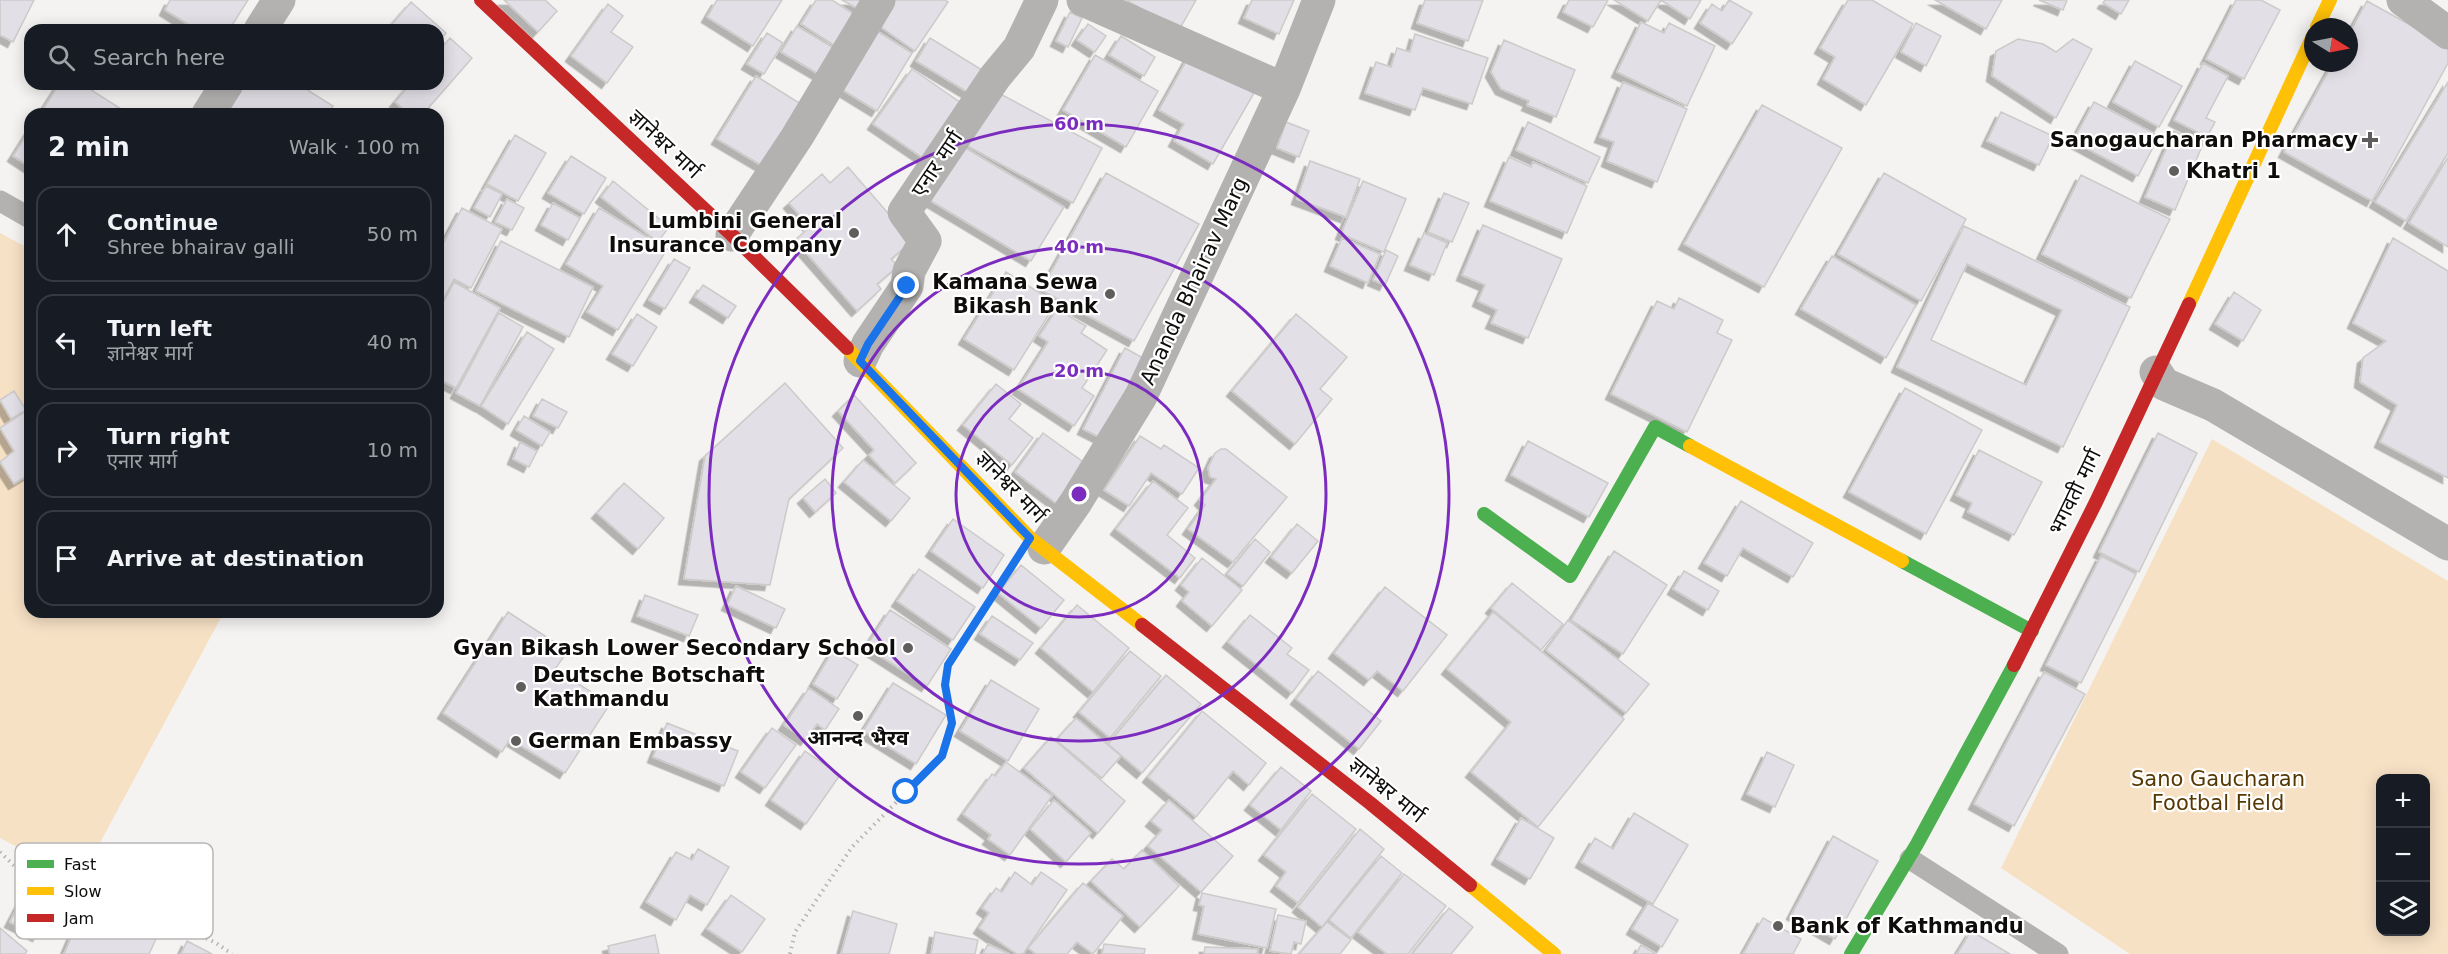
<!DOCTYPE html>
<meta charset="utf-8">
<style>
:root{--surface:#171b24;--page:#242831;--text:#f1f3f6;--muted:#9ea1a6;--line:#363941}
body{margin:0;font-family:"DejaVu Sans","Noto Sans Devanagari",sans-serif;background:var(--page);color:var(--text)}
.controls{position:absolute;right:18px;bottom:18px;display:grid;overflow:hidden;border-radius:12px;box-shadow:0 3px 15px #0003}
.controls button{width:54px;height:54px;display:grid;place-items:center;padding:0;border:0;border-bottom:2px solid var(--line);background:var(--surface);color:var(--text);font:30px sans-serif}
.compass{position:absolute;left:2304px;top:18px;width:54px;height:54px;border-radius:50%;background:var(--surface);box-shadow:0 3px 15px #0003;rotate:100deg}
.stop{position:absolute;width:18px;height:18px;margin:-14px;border:4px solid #1a73e8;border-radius:50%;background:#fff}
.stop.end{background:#1a73e8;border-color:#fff;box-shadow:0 2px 6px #0008}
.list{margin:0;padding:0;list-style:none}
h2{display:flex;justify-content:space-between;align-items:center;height:78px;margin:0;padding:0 24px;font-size:26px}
h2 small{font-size:20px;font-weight:400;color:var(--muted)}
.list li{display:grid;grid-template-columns:39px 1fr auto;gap:18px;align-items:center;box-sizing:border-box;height:96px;margin:0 12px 12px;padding:0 12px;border:2px solid var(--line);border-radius:18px}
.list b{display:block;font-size:22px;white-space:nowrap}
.list p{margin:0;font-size:20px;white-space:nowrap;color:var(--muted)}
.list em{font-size:20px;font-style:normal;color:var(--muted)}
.icon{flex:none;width:33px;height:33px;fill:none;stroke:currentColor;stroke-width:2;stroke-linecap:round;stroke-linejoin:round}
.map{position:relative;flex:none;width:2448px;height:954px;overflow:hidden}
.search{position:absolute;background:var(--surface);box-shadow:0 3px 15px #0003;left:24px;top:24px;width:420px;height:66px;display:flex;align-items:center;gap:15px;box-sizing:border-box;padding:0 21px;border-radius:18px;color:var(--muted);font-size:22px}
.panel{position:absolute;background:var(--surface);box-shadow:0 3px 15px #0003;left:24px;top:108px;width:420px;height:510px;border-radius:18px}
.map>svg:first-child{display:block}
</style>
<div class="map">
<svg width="2448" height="954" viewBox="0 0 2448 954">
<defs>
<filter id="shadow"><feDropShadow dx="-5.5" dy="5.5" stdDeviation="0" flood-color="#0004"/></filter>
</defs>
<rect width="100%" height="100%" fill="#f5f3f1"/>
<path fill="#f7e1c5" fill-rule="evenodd" d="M 0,233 L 30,249 L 30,331 L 25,353 L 30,371 L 30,612 L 224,612 L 80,880 L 0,838 Z
M 2212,439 L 2448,581 L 2448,954 L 2130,954 L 2001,868 ZM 2380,778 L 2426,778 L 2426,932 L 2380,932 Z"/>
<path fill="#e2dfe6" stroke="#cccbca" stroke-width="1.5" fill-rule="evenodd" filter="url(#shadow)" d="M 0,0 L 34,0 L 13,42 L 0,35 Z
M 170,0 L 248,0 L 229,30 L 197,30 L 165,10 Z
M 504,0 L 545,0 L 557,11 L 538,32 Z
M 717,0 L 782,0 L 753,46 L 707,17 Z
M 816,0 L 832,0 L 863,20 L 843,51 L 801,24 Z
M 842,0 L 874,0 L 867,14 Z
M 885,0 L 945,0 L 948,2 L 915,51 L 871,20 Z
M 1126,0 L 1196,0 L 1179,30 Z
M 1252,0 L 1294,0 L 1279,34 L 1244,18 Z
M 1425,0 L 1483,0 L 1468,41 L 1417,23 Z
M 1569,0 L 1608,0 L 1593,27 L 1563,12 Z
M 1614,0 L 1701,0 L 1690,19 L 1661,0 L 1648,21 Z
M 1729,0 L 1752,13 L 1732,44 L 1700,23 L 1712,4 L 1722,11 Z
M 1848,0 L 1872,0 L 1913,24 L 1866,105 L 1823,79 L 1835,57 L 1820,48 Z
M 1935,0 L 2002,0 L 1986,29 Z
M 2039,0 L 2067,0 L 2063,10 Z
M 2105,0 L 2129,0 L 2121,14 L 2103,3 Z
M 2236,0 L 2261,0 L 2280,10 L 2244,79 L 2206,59 Z
M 2367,1 L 2448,46 L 2448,63 L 2372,201 L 2284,152 L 2333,63 L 2349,63 L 2349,34 Z
M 411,2 L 446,33 L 438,42 L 438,30 L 387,30 Z
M 608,4 L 623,16 L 611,32 L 633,47 L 607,83 L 571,56 Z
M 1070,12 L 1082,18 L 1068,47 L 1056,41 Z
M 1641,22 L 1664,33 L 1669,23 L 1715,46 L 1687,106 L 1617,72 Z
M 1916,23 L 1941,36 L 1926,66 L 1901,52 Z
M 1088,24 L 1106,36 L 1095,52 L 1077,40 Z
M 797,26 L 842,53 L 827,79 L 781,52 Z
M 869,26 L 912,53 L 877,111 L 833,84 Z
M 767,33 L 783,43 L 764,74 L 747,64 Z
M 1415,34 L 1488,58 L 1472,104 L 1423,88 L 1415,110 L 1365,93 L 1376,62 L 1391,67 L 1397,48 L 1410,52 Z
M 1121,36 L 1155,57 L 1144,76 L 1109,55 Z
M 450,38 L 472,58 L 423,114 L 409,114 L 395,102 L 410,84 L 438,84 L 438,52 Z
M 930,38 L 982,70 L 969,93 L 916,61 Z
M 2018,39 L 2043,44 L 2056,52 L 2073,39 L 2092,49 L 2056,118 L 1992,76 L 1996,51 Z
M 1504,40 L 1575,70 L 1556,117 L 1527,105 L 1529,101 L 1501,89 L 1491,72 Z
M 1095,55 L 1158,91 L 1126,147 L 1063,110 Z
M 1189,56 L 1254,93 L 1213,164 L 1174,141 L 1184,124 L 1159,110 Z
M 2135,61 L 2182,86 L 2159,127 L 2113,102 Z
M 2203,63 L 2228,76 L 2206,118 L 2215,122 L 2207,137 L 2174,120 Z
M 912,69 L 964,105 L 926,160 L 873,124 Z
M 756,76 L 804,106 L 766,168 L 717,139 Z
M 1623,82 L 1687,109 L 1657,182 L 1607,161 L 1614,142 L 1600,137 Z
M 2448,82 L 2448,153 L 2406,221 L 2375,202 Z
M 59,84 L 82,84 L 129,114 L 40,114 Z
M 243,84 L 298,84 L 333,106 L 328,114 L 224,114 Z
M 991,89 L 1102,148 L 1073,203 L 962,143 Z
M 2094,102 L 2159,136 L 2138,176 L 2073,141 Z
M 1762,105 L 1842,148 L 1764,287 L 1684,244 Z
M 2001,112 L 2053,136 L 2039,165 L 1987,141 Z
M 1286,122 L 1309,131 L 1299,157 L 1277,148 Z
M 1528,122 L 1600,157 L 1588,183 L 1516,150 Z
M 30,129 L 30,167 L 13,156 Z
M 2174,131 L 2203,144 L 2175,210 L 2145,197 Z
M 515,135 L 546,153 L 518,201 L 487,184 Z
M 959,144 L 1064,207 L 1031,261 L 931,201 Z
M 571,156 L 606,178 L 584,214 L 548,193 Z
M 1509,157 L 1531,167 L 1533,162 L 1587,186 L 1567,233 L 1490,201 Z
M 2448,157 L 2448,247 L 2409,223 Z
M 1310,161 L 1360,179 L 1346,217 L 1297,199 Z
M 848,167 L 912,241 L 891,259 L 898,266 L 877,284 L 881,289 L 857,311 L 795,240 L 810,227 L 789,203 L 822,174 L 830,183 Z
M 1106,173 L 1199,224 L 1134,341 L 1041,290 Z
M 1884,173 L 1966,219 L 1921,301 L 1838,254 Z
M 2081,175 L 2170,219 L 2131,298 L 2042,254 Z
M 613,181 L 669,227 L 658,242 L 601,197 Z
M 1363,181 L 1406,199 L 1384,252 L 1341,234 Z
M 486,186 L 502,194 L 490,217 L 474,208 Z
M 1444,193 L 1469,203 L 1452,242 L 1428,232 Z
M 507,199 L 524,208 L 512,230 L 495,222 Z
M 553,203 L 580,218 L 568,240 L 541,225 Z
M 462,208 L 502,229 L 471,288 L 454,279 L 442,302 L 438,301 L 438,253 Z
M 599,208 L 667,249 L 618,330 L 587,312 L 603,286 L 566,264 Z
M 1483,225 L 1562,259 L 1528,338 L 1491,323 L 1497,310 L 1478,301 L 1485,285 L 1462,275 Z
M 1964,226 L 2130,307 L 2063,447 L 1897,367 ZM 1967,264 L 2062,310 L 2026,385 L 1931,340 Z
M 1424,233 L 1447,243 L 1434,275 L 1410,265 Z
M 1342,238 L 1380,254 L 1368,283 L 1330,266 Z
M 2393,238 L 2448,271 L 2448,478 L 2380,442 L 2397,405 L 2360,382 L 2363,358 L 2386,341 L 2353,323 Z
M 501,241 L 593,287 L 569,337 L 476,291 Z
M 1386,250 L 1398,256 L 1385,285 L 1373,280 Z
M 1832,256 L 1916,305 L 1886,358 L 1801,309 Z
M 674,259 L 690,268 L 665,309 L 649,300 Z
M 1006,272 L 1056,303 L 1014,370 L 964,339 Z
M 454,282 L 500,308 L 456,388 L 438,379 L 438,312 Z
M 703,285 L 736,306 L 728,318 L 695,297 Z
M 2234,292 L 2261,310 L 2243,341 L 2215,324 Z
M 1679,298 L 1723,320 L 1717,333 L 1732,340 L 1687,432 L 1611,394 L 1657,301 L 1674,309 Z
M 1057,309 L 1086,326 L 1081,333 L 1107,350 L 1082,388 L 1094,396 L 1074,426 L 1018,389 L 1048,342 L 1039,336 Z
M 499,313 L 523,327 L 480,406 L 456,393 Z
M 637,314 L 657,327 L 633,366 L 612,354 Z
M 1296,314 L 1347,357 L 1320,389 L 1332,399 L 1295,444 L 1232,391 Z
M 527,332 L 554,349 L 508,424 L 481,406 Z
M 1125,348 L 1143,358 L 1101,438 L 1083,429 Z
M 785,383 L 843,448 L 789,499 L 770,585 L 684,579 L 705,456 Z
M 996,384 L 1021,404 L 1009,419 L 1033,438 L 1012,465 L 963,425 Z
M 1905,388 L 1982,430 L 1926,534 L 1849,492 Z
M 14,391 L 26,410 L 11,419 L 0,400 Z
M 854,395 L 916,463 L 895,483 L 869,455 L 874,450 L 838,411 Z
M 542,399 L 567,412 L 558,428 L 533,416 Z
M 26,411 L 30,417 L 30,474 L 14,484 L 0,462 L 14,451 L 0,428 Z
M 524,416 L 550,432 L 542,446 L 516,430 Z
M 1043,433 L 1086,464 L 1057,504 L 1015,472 Z
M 2158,433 L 2197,453 L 2139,572 L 2099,552 Z
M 1140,436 L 1161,449 L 1164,445 L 1199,468 L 1182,494 L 1151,473 L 1129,506 L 1104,490 Z
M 1528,441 L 1608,483 L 1589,517 L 1511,475 Z
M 520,442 L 537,451 L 529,467 L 513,459 Z
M 1221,449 L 1226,449 L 1287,497 L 1233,562 L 1188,529 L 1205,505 L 1200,500 L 1216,479 L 1210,477 L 1208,468 L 1215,453 Z
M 1979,450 L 2042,482 L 2014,535 L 1968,512 L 1972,503 L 1956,495 Z
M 863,460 L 910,498 L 891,521 L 844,482 Z
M 825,479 L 836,493 L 815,512 L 803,498 Z
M 1153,481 L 1188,508 L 1167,535 L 1195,558 L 1180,578 L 1116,529 Z
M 624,483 L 664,518 L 638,549 L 597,513 Z
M 1741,501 L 1813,543 L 1793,577 L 1743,548 L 1727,576 L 1704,563 Z
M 953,519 L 1004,555 L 983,588 L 931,551 Z
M 1297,524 L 1318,541 L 1292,573 L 1271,557 Z
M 1255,539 L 1270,552 L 1243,586 L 1227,574 Z
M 1614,551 L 1667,585 L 1623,654 L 1571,620 Z
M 2101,556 L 2136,574 L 2081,683 L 2046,665 Z
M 1202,558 L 1242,590 L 1212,626 L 1182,601 L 1189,592 L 1181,585 Z
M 1021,565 L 1064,600 L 1041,628 L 998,593 Z
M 919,569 L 975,607 L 953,640 L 897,601 Z
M 1684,571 L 1719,591 L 1708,610 L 1673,589 Z
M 1512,583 L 1563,624 L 1541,650 L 1491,608 Z
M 736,586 L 785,609 L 776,628 L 727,605 Z
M 1385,587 L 1447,635 L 1403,691 L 1377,671 L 1369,680 L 1334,653 Z
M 645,595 L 698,615 L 689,636 L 637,616 Z
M 1077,605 L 1129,648 L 1093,692 L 1041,648 Z
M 890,610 L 951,649 L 927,686 L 866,647 Z
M 508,612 L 568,651 L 555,669 L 610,704 L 565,773 L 510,739 L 502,752 L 443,713 Z
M 1493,612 L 1624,719 L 1538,827 L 1471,772 L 1511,722 L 1447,669 Z
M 1250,615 L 1292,648 L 1287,654 L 1309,670 L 1292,693 L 1228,642 Z
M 992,616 L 1033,643 L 1020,660 L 980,634 Z
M 1568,620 L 1649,684 L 1626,713 L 1546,650 Z
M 833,650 L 858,665 L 837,699 L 813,684 Z
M 1130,651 L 1161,676 L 1110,738 L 1079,712 Z
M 1318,671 L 1381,721 L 1359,749 L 1296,699 Z
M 2044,672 L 2085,694 L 2014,826 L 1974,804 Z
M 1166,675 L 1201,704 L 1142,773 L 1108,744 Z
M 991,680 L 1039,709 L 1008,761 L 960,731 Z
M 893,683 L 946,715 L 916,764 L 863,731 Z
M 809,688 L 839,709 L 825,730 L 817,724 L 806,740 L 784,725 Z
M 1202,711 L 1266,763 L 1249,785 L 1233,771 L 1196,817 L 1148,777 Z
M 1076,718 L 1121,756 L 1102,778 L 1056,740 Z
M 667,723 L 738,751 L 724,786 L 653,757 Z
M 772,728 L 796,745 L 765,788 L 741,772 Z
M 1051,737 L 1125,801 L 1098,833 L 1024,768 Z
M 805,751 L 840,775 L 806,824 L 771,800 Z
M 1767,752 L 1794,765 L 1775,807 L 1747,794 Z
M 1006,762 L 1052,796 L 1010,855 L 988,839 L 991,835 L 963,814 L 992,774 L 995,776 Z
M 1281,767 L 1311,791 L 1281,830 L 1250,805 Z
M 1312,794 L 1356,829 L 1298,903 L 1276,886 L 1286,872 L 1264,855 Z
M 1054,800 L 1091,833 L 1066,862 L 1030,829 Z
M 1169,800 L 1233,856 L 1201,892 L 1148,846 L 1162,830 L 1151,821 Z
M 1634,813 L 1688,845 L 1653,904 L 1581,862 L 1595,838 L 1613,849 Z
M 1521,818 L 1554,838 L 1530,879 L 1497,859 Z
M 1360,829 L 1384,849 L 1322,927 L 1298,907 Z
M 1833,836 L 1878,861 L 1835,939 L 1792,914 Z
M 698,849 L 729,867 L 707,905 L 690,895 L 676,920 L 646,902 L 676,852 L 692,860 Z
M 1142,850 L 1179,886 L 1140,927 L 1091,881 L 1112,859 L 1124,869 Z
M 1381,856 L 1402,873 L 1351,938 L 1329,920 Z
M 1015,872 L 1032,885 L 1041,872 L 1067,890 L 1023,954 L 1017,954 L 979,928 L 989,913 L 982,908 L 996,888 L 1002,892 Z
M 1404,874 L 1446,906 L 1408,954 L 1387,954 L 1358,932 Z
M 1083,883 L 1123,916 L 1093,954 L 1077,942 L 1067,954 L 1036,954 L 1028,948 Z
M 29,885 L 57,899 L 38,936 L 10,922 Z
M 1202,893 L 1276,909 L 1267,948 L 1198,934 L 1204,906 L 1199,905 Z
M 731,895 L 765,919 L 742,952 L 707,929 Z
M 1648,903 L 1678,920 L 1662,947 L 1632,929 Z
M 84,907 L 156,939 L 149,954 L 64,954 Z
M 1449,908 L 1473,927 L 1451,954 L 1412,954 Z
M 853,911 L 897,924 L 889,954 L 841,954 Z
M 1278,915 L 1306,921 L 1301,944 L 1294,942 L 1291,954 L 1270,951 Z
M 1763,918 L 1801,939 L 1793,954 L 1743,954 Z
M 1327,922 L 1351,940 L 1340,954 L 1299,954 Z
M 0,928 L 27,951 L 25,954 L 0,954 Z
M 1971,931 L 2010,954 L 1957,954 Z
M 935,932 L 978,940 L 975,954 L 931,954 Z
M 655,935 L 659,954 L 610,954 L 608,946 Z
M 187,941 L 212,954 L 181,954 Z
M 988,944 L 1009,954 L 983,954 Z
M 1104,944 L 1145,949 L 1144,954 L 1102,954 Z
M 1641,945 L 1656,954 L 1636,954 Z
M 1205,947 L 1258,949 L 1257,954 L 1204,954 Z"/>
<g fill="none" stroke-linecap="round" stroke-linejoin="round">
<path stroke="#b5b4b4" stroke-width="4" stroke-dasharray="1.5 4.5" stroke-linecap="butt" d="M 0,852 L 31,882 L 107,898 L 167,919 L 216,943 L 232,954
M 790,954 L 795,932 L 852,847 L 942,756 L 952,724 L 945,685 L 948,665 L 1010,569"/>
<path stroke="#b3b2b1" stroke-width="21" d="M 0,201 L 30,218
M 1910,859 L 2058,954"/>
<path stroke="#b3b2b1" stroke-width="33" d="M 1083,0 L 1284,89
M 2403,0 L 2448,33
M 260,30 L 279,0
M 208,114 L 227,84
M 732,235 L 797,137 L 879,0
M 860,361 L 868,344 L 907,286 L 909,271 L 925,241 L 904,212 L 995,77 L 1019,48 L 1042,0
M 2156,372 L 2164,384 L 2213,405 L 2448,544
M 1044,548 L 1076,502 L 1141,396 L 1284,89 L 1319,0"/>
<path stroke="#4caf50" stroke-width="14" d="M 1484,514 L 1570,576 L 1655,427 L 1690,446
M 1902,561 L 2032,631
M 1851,954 L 1917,844 L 2014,665"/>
<path stroke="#ffc107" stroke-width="14" d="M 2317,27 L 2330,0
M 2189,304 L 2313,36
M 847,348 L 1030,538 L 1142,625
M 1690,446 L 1902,561
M 1470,885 L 1554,954"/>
<path stroke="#c62828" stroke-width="14" d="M 481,0 L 732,235 L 847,348
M 1142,625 L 1370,803 L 1470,885
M 2014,665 L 2096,502 L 2189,304"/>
</g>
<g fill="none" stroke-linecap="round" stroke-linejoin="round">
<path stroke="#1a73e8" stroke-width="8" d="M 906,792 L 942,756 L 952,723 L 945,685 L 948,665 L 1030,538 L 860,361 L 868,344 L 907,286"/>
</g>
<g fill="none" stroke="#7b2cbf" stroke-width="3">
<circle cx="1079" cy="494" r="123"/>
<circle cx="1079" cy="494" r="247"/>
<circle cx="1079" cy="494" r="370"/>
</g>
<g fill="#5f5e5c" stroke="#fff" stroke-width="2">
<path d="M2367 131h6v6h6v6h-6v6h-6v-6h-6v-6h6z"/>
<circle cx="2174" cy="171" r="6"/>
<circle cx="854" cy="233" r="6"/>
<circle cx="1110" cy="294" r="6"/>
<circle cx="908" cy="648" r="6"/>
<circle cx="521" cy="687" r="6"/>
<circle cx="858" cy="716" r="6"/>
<circle cx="516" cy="741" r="6"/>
<circle cx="1778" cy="926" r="6"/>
</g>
<g text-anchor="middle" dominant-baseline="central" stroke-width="4.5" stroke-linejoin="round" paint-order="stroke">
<g font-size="21" font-weight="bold" fill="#0e0d0c" stroke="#fff" text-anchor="end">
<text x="2358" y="140">Sanogaucharan Pharmacy</text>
<text x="2186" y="171" text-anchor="start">Khatri 1</text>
<text x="842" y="221">Lumbini General<tspan x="842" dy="24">Insurance Company</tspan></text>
<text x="1098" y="282">Kamana Sewa<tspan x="1098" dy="24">Bikash Bank</tspan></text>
<text x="896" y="648">Gyan Bikash Lower Secondary School</text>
<text x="533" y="675" text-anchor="start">Deutsche Botschaft<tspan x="533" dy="24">Kathmandu</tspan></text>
<text x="858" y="738" text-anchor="middle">आनन्द भैरव</text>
<text x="528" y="741" text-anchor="start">German Embassy</text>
<text x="1790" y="926" text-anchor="start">Bank of Kathmandu</text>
</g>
<g font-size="21" fill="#0e0d0c" stroke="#fff">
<text transform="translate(665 144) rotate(43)">ज्ञानेश्वर मार्ग</text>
<text transform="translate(937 164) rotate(-56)">एनार मार्ग</text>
<text transform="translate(1194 281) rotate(-65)">Ananda Bhairav Marg</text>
<text transform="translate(1011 487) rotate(46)">ज्ञानेश्वर मार्ग</text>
<text transform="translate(2075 492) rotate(-64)">भगवती मार्ग</text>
<text transform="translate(1387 790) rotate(39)">ज्ञानेश्वर मार्ग</text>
</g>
<g font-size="21" fill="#563803" stroke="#fff">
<text x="2218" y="779">Sano Gaucharan<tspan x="2218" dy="24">Footbal Field</tspan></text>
</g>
</g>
<rect x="15" y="843" width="198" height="96" rx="9" fill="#fff" stroke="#b7b6b6" stroke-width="1.5"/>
<rect x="27" y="860" width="27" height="8" fill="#4caf50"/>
<rect x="27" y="887" width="27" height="8" fill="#ffc107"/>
<rect x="27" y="914" width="27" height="8" fill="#c62828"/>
<g font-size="16" fill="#0e0d0c">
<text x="64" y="870">Fast</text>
<text x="64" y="897">Slow</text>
<text x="64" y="924">Jam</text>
</g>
<circle cx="1079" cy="494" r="9" fill="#7b2cbf" stroke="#fff" stroke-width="3"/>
<g font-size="18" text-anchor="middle" font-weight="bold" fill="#7b2cbf" stroke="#fff" stroke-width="4.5" stroke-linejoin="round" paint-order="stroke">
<text x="1079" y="130">60 m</text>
<text x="1079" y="253">40 m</text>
<text x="1079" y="377">20 m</text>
</g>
</svg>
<div class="controls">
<button>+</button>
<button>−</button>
<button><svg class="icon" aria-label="layers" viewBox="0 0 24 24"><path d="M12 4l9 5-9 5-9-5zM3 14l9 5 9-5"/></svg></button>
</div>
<svg class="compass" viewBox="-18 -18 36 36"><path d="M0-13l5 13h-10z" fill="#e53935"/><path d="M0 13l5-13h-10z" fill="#9ea1a6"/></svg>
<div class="stop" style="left:906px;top:792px"></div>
<div class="stop end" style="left:907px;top:286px"></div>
<div class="search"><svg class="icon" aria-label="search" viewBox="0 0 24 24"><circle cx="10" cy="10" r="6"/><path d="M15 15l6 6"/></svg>Search here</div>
<section class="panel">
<h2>2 min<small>Walk · 100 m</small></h2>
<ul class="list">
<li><svg class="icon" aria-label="ahead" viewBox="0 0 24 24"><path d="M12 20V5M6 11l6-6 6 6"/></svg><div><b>Continue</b><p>Shree bhairav galli</p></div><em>50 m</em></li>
<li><svg class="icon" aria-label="left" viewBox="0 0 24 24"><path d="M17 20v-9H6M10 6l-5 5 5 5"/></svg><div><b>Turn left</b><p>ज्ञानेश्वर मार्ग</p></div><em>40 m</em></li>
<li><svg class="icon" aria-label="right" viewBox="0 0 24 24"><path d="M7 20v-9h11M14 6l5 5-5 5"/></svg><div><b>Turn right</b><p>एनार मार्ग</p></div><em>10 m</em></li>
<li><svg class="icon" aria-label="arrive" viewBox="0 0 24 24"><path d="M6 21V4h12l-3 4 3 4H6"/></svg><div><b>Arrive at destination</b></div></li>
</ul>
</section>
</div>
